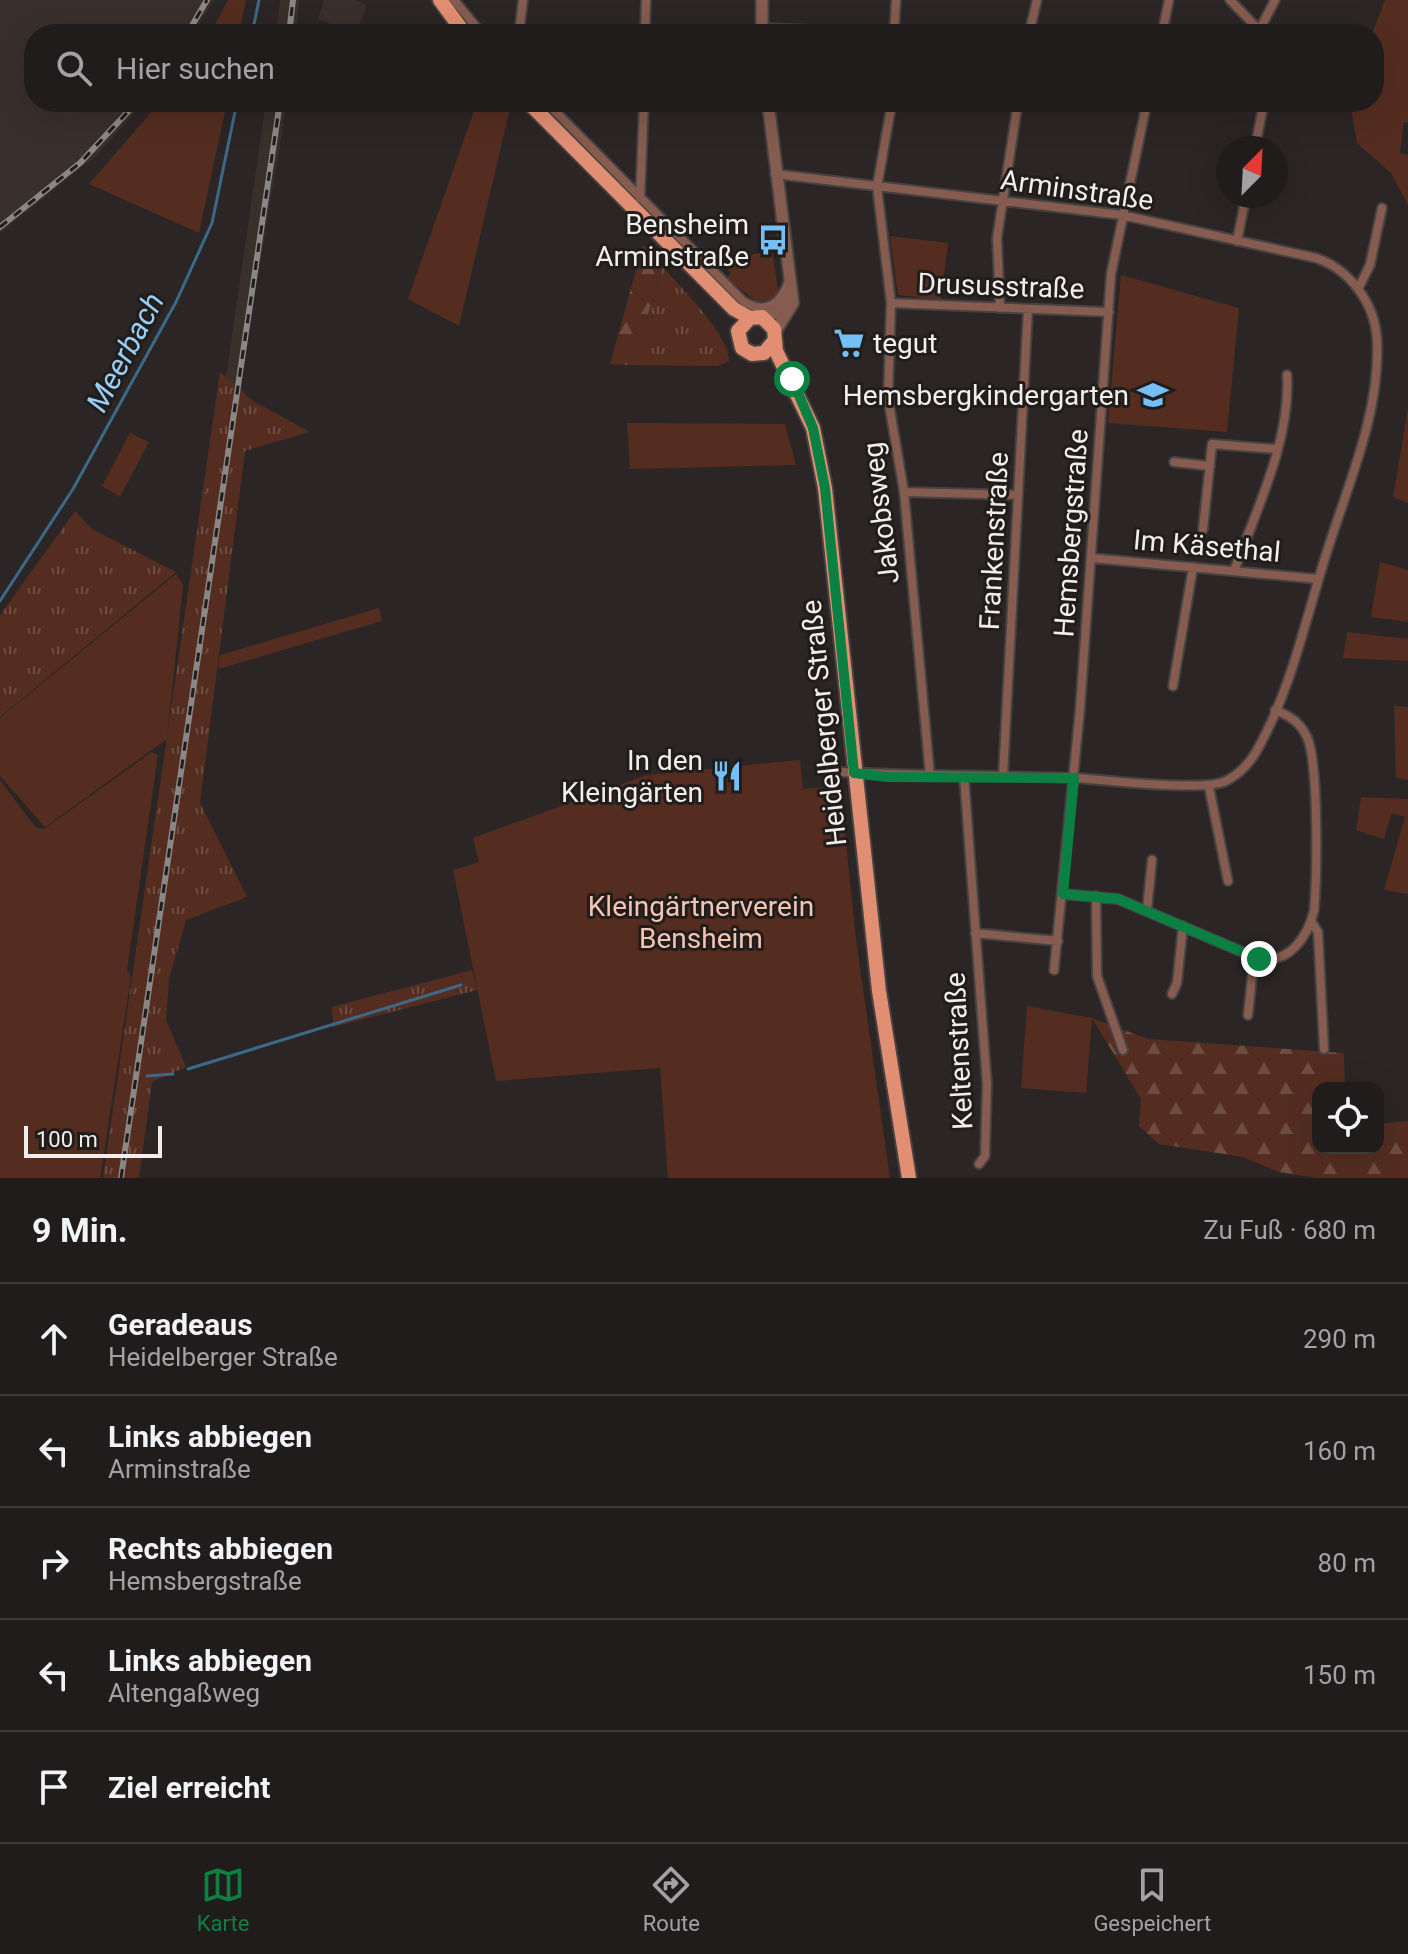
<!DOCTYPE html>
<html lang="de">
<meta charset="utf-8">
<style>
:root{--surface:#201c1c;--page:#2d2929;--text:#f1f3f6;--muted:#a2a1a3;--line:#3d3a3b;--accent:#0b8043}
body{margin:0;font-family:Roboto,sans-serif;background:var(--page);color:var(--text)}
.controls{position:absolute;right:24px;bottom:24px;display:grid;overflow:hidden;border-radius:16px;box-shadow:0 8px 32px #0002}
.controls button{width:72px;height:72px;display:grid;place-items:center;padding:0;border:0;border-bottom:2px solid var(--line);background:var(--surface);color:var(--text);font:40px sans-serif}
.compass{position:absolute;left:1216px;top:136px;width:72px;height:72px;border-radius:50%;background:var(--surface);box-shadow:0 8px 32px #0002;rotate:24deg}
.scale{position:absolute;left:24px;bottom:20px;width:138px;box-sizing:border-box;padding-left:8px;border:4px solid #f1eeed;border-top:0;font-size:22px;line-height:28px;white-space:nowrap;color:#f1eeed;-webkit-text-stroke:6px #211d1b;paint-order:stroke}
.stop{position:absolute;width:24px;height:24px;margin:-18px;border:6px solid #0b8043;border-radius:50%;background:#fff}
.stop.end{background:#0b8043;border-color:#fff;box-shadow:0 2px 8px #0008}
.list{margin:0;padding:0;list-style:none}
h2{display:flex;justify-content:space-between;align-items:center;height:104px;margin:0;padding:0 32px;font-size:34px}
h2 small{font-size:26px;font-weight:400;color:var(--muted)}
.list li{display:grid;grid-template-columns:52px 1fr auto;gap:24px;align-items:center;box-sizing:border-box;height:112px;padding:0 32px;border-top:2px solid var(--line)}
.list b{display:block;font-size:30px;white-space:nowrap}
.list p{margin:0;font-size:26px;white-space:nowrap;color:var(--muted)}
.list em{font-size:26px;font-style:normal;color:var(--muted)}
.icon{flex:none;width:44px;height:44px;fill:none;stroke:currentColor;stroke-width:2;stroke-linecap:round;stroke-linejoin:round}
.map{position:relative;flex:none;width:1408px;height:1178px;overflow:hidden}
.search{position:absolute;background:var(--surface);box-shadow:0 8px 32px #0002;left:24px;right:24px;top:24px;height:88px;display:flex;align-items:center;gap:20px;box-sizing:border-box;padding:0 28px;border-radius:32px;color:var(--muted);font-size:30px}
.sheet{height:664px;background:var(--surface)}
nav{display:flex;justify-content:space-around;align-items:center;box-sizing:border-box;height:112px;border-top:2px solid var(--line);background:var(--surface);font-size:22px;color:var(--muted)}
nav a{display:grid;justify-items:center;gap:4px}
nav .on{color:var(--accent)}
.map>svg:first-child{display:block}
</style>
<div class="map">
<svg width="1408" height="1178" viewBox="0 0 1408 1178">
<defs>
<pattern id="grass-tufts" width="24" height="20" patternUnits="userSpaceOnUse" patternTransform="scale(2)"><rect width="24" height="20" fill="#542d20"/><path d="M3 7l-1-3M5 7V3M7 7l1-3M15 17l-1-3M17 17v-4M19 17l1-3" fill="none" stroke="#6d4c41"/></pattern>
<pattern id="forest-firs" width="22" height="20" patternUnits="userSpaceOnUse" patternTransform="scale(2)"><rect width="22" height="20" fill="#542d20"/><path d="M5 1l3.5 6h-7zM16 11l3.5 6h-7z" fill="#6d4c41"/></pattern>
</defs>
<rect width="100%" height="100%" fill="#2b2625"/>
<path fill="#392f2b" d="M 0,0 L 214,0 L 193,34 L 34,34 L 34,102 L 144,102 L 97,155 L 0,233 Z
M 280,0 L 299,0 L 296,34 L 276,34 Z
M 324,0 L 355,0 L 367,5 L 356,34 L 318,19 Z
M 266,102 L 287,102 L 239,389 L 228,485 L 109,1178 Z"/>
<path fill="url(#grass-tufts)" d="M 662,266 C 680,287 729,334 729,361 L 718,366 L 633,365 Z
M 220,372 L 253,401 L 310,432 L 245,451 L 200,803 L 247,897 L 186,920 L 169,979 L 166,1020 L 186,1067 L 152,1082 L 139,1178 L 103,1178 Z
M 75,511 L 92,529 L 176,572 L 0,717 L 0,615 Z
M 472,970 L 477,990 L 333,1027 L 332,1007 Z"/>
<path fill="url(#forest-firs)" d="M 643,245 L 662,266 L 633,365 L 610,364 Z
M 1092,1018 L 1148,1039 L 1344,1053 L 1345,1088 L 1318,1088 L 1318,1148 L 1378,1148 L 1378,1124 L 1408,1121 L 1408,1178 L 1317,1178 L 1279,1172 L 1243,1157 L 1159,1144 L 1139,1126 L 1141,1099 Z"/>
<path fill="#542d20" d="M 228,0 L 246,0 L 239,34 L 210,34 Z
M 1385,0 L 1408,0 L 1408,122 L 1404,122 L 1400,153 L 1408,155 L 1408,205 L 1391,173 L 1357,143 L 1350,102 L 1374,102 L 1372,34 Z
M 160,102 L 227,102 L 199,233 L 89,184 Z
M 477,102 L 511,104 L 459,326 L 408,299 Z
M 890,236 L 948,243 L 941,300 L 898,295 Z
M 772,251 L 778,289 L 775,299 L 757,302 L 727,278 L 731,273 L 726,268 L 736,257 Z
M 1121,275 L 1239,308 L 1227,432 L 1108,423 Z
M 1408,408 L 1408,503 L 1393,497 Z
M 627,423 L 785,424 L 796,465 L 630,469 Z
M 130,433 L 149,442 L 120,497 L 102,486 Z
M 1380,562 L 1408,570 L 1408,622 L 1371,617 Z
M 176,574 L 183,585 L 167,739 L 45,827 L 0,776 L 0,718 Z
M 379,608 L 382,621 L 218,669 L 220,655 Z
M 1347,632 L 1408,639 L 1408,661 L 1343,658 Z
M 1394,706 L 1408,707 L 1408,780 L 1396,778 Z
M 152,752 L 158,755 L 127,970 L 131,977 L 100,1178 L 0,1178 L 0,780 L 36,828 L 44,829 Z
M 800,760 L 803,789 L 840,786 L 856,939 L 890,1178 L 668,1178 L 660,1068 L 496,1081 L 453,870 L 479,862 L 473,838 L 647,775 Z
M 1361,797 L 1408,799 L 1408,894 L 1384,890 L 1405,817 L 1392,813 L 1384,839 L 1356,830 Z
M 1027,1006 L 1092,1018 L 1086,1093 L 1021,1088 Z"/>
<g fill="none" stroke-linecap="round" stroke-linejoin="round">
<path stroke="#3c6988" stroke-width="3" d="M 252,34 L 259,0
M 0,601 L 73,489 L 176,302 L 212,223 L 237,102
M 188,1069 L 461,985
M 147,1076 L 173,1074"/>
<g stroke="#474241" stroke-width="12">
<path id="minor" d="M 454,0 L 482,34
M 1230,0 L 1263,34
M 761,28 L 906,34
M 1260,29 L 1275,0
M 519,34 L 523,0
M 645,34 L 646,0
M 894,34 L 896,0
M 1029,34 L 1037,0
M 1162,34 L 1169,0
M 546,102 L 743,301 C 766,316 782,303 789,280
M 892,102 L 877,187 L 891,303 L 888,398 L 904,492 L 930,776
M 1255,148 L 1264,102
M 775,174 L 1122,215 L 1316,258 C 1351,270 1375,304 1377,340 C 1381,413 1346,489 1325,558 C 1305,622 1290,693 1256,752 C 1249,764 1239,774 1226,781 C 1203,792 1108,780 1076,778 C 997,775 919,776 840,772
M 640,198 L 644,102
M 1237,241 L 1246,196
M 1358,289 L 1370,265 L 1382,208
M 891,303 L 1109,312
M 1000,308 L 997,238 L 1018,102
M 1174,462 L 1210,466
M 904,492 L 1018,495
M 1203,529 L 1212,444 L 1276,449
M 1091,558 L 1318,579
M 1234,571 C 1256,511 1291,440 1287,375
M 1173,686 L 1193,567
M 964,776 L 987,1084 L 985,1156 L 979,1164
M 1003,776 L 1028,309
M 1209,787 L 1228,881
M 1063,894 L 1118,899 L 1259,959 C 1290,963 1307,938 1314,911 C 1317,878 1319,764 1307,737 C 1300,722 1290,716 1275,710
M 1096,896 L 1097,976 L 1123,1050
M 1147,910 L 1152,860
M 1311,921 L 1318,932 L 1324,1049
M 975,933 L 1058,941
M 1054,970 L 1080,709 L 1111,274 L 1147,102
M 1172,994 L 1177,983 L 1183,926
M 1248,1015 L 1254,957"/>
</g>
<g stroke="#474241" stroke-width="15">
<path id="tertiary" d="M 762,34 L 762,0
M 768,102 L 793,303 L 775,332
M 762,317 L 779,312 L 788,300"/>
</g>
<g stroke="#474241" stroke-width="18">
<path id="primary" d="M 440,0 L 465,34
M 528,102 L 734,309 L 750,318
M 775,340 L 764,353 L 752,354 L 742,348 L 738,331 L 750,318 L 762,317 L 774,329 L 776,351 L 813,428 L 825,488 L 879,991 L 909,1178"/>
</g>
<use href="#minor" stroke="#855c4f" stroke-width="8"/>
<use href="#tertiary" stroke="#855c4f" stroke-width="11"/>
<use href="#primary" stroke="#e28e73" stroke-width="14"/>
<g stroke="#8b8786" stroke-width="6">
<path id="rail" d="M 187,34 L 207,0
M 289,34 L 293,0
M 0,227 L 80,163 L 137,102
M 121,1178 L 280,102"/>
</g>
<use href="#rail" stroke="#211d1b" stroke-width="3" stroke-dasharray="9" stroke-linecap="butt"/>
</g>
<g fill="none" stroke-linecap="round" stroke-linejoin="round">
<path stroke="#0b8043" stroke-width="10" d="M 792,379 L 813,428 L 825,488 L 854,773 L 888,777 L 1074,778 L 1063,894 L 1118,899 L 1259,959"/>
</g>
<defs>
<g id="bus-bare" transform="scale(2.4)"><path d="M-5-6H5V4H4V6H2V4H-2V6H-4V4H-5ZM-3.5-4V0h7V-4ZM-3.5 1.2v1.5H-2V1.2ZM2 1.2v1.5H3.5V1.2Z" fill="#74c0f6" stroke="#211d1b" stroke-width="2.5" paint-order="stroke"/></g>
<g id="supermarket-bare" transform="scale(2.4)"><path d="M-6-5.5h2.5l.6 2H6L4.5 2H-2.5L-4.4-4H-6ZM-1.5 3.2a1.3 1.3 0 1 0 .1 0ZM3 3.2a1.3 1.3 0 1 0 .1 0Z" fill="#74c0f6" stroke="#211d1b" stroke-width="2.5" paint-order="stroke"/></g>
<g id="school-bare" transform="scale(2.4)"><path d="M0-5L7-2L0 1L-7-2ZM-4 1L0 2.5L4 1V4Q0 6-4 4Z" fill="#74c0f6" stroke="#211d1b" stroke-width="2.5" paint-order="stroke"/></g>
<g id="restaurant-bare" transform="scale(2.4)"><path d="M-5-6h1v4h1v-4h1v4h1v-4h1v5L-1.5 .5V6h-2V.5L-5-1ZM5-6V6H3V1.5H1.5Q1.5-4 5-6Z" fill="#74c0f6" stroke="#211d1b" stroke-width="2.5" paint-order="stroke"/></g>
</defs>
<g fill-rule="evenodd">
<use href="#bus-bare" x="773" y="240"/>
<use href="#supermarket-bare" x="849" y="343"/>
<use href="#school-bare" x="1153" y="395"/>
<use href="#restaurant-bare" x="727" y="776"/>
</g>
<g text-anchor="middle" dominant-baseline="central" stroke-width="6" stroke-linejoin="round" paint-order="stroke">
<g font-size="28" fill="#f1eeed" stroke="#211d1b">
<text transform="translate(1077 190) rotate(8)">Arminstraße</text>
<text transform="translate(1001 286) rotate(2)">Drususstraße</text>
<text transform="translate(881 513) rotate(-97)">Jakobsweg</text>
<text transform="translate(1071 533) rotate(-86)">Hemsbergstraße</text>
<text transform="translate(994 541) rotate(-87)">Frankenstraße</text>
<text transform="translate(1207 546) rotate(5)">Im Käsethal</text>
<text transform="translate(824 723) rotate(-96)">Heidelberger Straße</text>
<text transform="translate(959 1051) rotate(-93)">Keltenstraße</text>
</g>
<g font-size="28" fill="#f1eeed" stroke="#211d1b" text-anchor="end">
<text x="749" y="224">Bensheim<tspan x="749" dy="32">Arminstraße</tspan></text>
<text x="873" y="343" text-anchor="start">tegut</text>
<text x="1129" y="395">Hemsbergkindergarten</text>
<text x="703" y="760">In den<tspan x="703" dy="32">Kleingärten</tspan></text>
</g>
<g font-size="28" fill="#f5c4b4" stroke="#211d1b">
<text x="701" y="906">Kleingärtnerverein<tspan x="701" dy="32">Bensheim</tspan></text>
</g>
<g font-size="30" font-style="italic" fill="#98cff7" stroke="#211d1b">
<text transform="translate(125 352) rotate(-62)">Meerbach</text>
</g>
</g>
</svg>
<div class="controls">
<button><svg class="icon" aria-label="locate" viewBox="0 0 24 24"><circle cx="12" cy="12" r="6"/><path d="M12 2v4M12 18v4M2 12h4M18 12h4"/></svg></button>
</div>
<svg class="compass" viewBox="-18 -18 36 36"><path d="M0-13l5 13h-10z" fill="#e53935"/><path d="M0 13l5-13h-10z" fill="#a2a1a3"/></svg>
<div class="scale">100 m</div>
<div class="stop" style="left:792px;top:379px"></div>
<div class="stop end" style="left:1259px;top:959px"></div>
<div class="search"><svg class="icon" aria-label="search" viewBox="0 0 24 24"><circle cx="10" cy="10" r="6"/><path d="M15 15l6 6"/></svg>Hier suchen</div>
</div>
<section class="sheet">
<h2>9 Min.<small>Zu Fuß · 680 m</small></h2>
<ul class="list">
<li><svg class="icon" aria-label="ahead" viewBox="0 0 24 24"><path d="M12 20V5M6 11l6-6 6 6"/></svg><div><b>Geradeaus</b><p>Heidelberger Straße</p></div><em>290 m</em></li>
<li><svg class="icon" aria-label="left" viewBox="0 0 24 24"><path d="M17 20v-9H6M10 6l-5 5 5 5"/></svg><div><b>Links abbiegen</b><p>Arminstraße</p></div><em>160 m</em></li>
<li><svg class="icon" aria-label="right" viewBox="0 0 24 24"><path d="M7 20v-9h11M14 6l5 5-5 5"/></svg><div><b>Rechts abbiegen</b><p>Hemsbergstraße</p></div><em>80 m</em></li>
<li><svg class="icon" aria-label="left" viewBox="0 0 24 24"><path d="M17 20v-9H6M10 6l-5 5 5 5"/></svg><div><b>Links abbiegen</b><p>Altengaßweg</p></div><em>150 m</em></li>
<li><svg class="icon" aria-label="arrive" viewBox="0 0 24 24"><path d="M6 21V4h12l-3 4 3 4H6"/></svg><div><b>Ziel erreicht</b></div></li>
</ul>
</section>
<nav>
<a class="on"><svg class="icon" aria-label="map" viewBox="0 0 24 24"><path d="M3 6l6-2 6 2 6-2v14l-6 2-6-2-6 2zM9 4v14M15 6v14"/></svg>Karte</a>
<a><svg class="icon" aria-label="directions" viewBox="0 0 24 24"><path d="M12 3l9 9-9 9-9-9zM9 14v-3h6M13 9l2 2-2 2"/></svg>Route</a>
<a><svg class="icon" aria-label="saved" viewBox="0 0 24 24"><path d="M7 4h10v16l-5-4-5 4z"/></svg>Gespeichert</a>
</nav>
